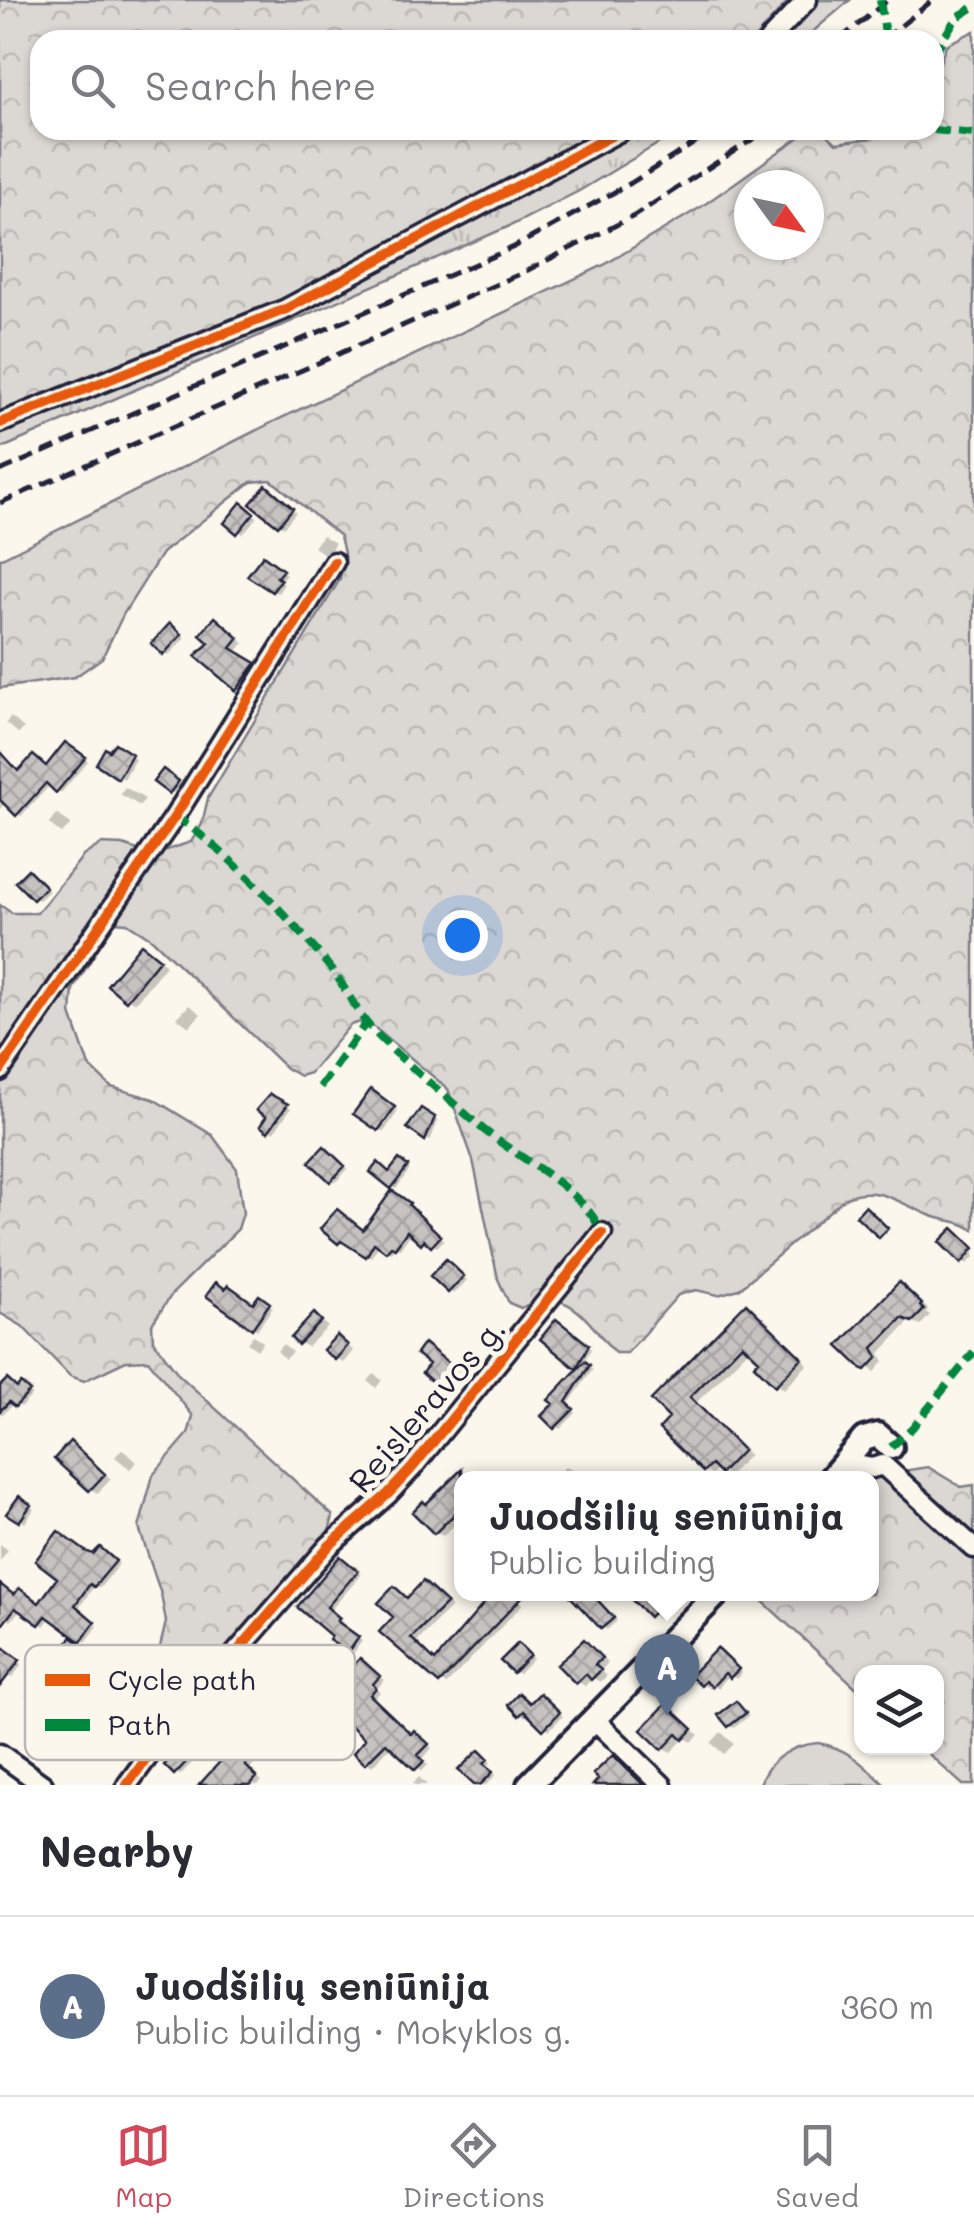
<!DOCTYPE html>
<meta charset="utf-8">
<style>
:root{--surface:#fff;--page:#f2f2f3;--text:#2b2b33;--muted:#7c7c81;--line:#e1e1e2;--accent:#d1495b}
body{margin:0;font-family:Mali,sans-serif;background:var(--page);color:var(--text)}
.controls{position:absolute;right:30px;bottom:30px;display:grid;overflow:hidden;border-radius:20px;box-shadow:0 2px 8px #0004}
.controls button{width:90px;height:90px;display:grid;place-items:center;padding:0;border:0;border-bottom:2px solid var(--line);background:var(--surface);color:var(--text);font:50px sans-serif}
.compass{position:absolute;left:734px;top:170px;width:90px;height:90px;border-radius:50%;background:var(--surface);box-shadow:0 2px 8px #0004;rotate:123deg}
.you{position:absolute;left:462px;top:935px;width:35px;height:35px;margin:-25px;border:8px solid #fff;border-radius:50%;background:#1a73e8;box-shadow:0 0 0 15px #1a73e833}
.badge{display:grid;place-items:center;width:65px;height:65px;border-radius:50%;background:var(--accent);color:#fff;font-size:32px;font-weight:700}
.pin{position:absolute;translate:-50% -82px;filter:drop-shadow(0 2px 5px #0008)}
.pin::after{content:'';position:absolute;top:52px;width:35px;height:30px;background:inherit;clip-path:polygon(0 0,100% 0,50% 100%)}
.popup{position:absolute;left:454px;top:1471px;width:425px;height:130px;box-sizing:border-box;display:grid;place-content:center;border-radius:20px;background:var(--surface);filter:drop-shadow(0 2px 8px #0005);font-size:32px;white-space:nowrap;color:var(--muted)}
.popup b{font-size:38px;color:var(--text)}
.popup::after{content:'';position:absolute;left:50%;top:100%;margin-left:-20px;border:20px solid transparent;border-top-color:var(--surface)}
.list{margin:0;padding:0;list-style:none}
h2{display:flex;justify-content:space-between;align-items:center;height:130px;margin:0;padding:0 40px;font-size:42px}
h2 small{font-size:32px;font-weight:400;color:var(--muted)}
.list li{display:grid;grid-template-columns:65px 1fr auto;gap:30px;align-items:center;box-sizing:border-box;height:180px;padding:0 40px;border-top:2px solid var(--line)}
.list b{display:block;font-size:38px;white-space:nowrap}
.list p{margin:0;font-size:32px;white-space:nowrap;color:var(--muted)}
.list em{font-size:32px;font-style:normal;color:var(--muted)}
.icon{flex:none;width:55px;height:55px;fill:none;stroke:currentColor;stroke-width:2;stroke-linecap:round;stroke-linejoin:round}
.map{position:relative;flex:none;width:974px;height:1785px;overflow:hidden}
.search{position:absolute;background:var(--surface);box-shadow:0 2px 8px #0004;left:30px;right:30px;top:30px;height:110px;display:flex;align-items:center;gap:25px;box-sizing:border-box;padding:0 35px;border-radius:30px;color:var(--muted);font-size:38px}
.sheet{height:310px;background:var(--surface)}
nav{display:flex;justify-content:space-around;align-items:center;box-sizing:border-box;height:140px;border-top:2px solid var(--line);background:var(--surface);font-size:28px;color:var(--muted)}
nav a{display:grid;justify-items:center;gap:5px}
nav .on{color:var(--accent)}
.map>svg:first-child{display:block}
</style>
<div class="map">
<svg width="974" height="1785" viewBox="0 0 974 1785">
<defs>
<pattern id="grass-tufts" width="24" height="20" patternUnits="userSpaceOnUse" patternTransform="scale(2.5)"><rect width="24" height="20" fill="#dbd8d3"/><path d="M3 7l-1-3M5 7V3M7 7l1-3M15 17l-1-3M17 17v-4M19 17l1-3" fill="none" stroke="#bcb9b6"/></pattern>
<pattern id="forest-crowns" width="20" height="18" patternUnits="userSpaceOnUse" patternTransform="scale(2.5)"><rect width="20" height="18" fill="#dbd8d3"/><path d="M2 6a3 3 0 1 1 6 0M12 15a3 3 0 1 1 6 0" fill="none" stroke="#bcb9b6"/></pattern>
<pattern id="building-cross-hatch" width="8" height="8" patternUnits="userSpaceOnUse" patternTransform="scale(2.5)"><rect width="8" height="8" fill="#c6c2c0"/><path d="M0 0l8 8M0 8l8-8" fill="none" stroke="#aaa6a6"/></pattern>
</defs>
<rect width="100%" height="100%" fill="#fbf7ec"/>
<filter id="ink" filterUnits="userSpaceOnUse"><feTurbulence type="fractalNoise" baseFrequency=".01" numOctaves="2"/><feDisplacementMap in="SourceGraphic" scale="20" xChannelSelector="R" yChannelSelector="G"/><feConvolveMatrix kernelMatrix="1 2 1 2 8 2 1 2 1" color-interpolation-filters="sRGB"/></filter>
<g filter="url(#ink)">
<path fill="url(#grass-tufts)" stroke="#7e7d87" stroke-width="2.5" d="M 789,0 L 850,0 L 803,40 L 753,40 Z
M 604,130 L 681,130 L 579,191 L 512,225 L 0,449 L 0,414 Z"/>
<path fill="url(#forest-crowns)" stroke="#7e7d87" stroke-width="2.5" fill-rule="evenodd" d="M 0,0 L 789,0 L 753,40 L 40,40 L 40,130 L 604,130 L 283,302 L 0,414 Z
M 974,31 L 974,1230 C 957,1219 946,1222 929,1215 C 899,1203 878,1184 846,1197 L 739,1289 L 718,1295 L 696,1290 L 678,1295 L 627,1353 L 615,1353 C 586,1320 568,1283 521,1308 L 509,1303 L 498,1279 L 473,1160 L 448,1089 L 374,1027 L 360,1022 L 350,1025 L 310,1073 L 300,1076 L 286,1068 L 152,939 L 127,923 L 114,922 L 73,989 L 71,1014 L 89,1066 L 111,1087 L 153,1099 L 212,1135 L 237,1169 L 243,1213 L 238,1229 L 172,1294 L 152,1324 L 153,1340 L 179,1375 L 333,1516 L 329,1532 L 151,1736 L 145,1709 L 166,1622 L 161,1594 L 139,1528 L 153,1475 L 188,1434 L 193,1416 L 148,1360 L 126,1361 L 84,1381 L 70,1376 L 22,1326 L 0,1313 L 0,905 L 12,913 L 37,913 L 83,856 L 101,844 L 123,845 L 152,855 L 191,842 L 202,824 L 208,798 L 340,579 L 344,553 L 340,536 L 271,480 L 251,482 L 162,553 L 124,613 L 102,658 L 75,677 L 0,688 L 0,559 L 277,420 L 604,265 L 701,207 L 808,131 L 824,131 L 836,143 L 934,130 L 934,79 L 946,45 ZM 749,185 L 809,185 L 809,245 L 749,245 Z
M 928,1467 L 961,1487 L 974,1485 L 974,1785 L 963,1785 L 922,1748 L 936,1748 L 936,1672 L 862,1672 L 861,1692 L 757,1596 L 757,1594 L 872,1594 L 872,1478 L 857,1478 Z"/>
<path fill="#dbd8d3" stroke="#7e7d87" stroke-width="2.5" d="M 818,1743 C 848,1748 864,1765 885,1785 L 760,1785 C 767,1759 793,1745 818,1743 Z"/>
<path fill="#0003" d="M 270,491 L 296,512 L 284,527 L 279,524 Z
M 246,508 L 257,517 L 243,534 L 227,522 Z
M 322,535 L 335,543 L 327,556 L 314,547 Z
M 268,560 L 286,574 L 280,581 L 284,584 L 278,593 L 268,589 Z
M 222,624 L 244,643 L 235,653 L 260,669 L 243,692 L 199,656 L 212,642 Z
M 175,629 L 185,638 L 169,655 L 165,652 Z
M 11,717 L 24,728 L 19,734 L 6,723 Z
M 65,745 L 88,761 L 61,793 L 51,784 L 21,816 L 6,802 L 0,809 L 0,752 L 20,773 L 47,768 Z
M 116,746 L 135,759 L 124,779 L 99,763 Z
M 163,772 L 181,785 L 175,794 L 157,782 Z
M 125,787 L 145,799 L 140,806 L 120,794 Z
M 57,814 L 71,824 L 62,834 L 49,824 Z
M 33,875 L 49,891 L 39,900 L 35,898 Z
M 149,951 L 166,965 L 135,1003 L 128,999 Z
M 189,1005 L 201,1014 L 189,1027 L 177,1018 Z
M 372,1093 L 398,1111 L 384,1132 L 357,1113 Z
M 278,1100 L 291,1108 L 274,1132 L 263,1126 Z
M 422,1111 L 438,1121 L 430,1141 L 411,1128 Z
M 329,1152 L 348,1169 L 336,1182 L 332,1180 Z
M 400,1162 L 410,1169 L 396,1189 L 373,1172 L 390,1174 Z
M 393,1193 L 413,1207 L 444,1240 L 437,1247 L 429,1242 L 426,1244 L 422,1242 L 412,1232 L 400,1249 L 396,1246 L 392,1252 L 380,1244 L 371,1257 L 346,1241 L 344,1244 L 340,1242 L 324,1229 L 364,1233 Z
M 958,1233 L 974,1249 L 974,1257 L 967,1264 L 962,1262 Z
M 451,1265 L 467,1280 L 454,1294 L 449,1291 Z
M 900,1285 L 928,1309 L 926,1312 L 930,1315 L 921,1325 L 910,1321 L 880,1353 L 884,1362 L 875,1372 L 842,1346 Z
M 209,1296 L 254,1306 L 259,1298 L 273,1307 L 257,1330 Z
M 754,1311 L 808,1364 L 784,1389 L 776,1384 L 762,1360 L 750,1348 L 696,1403 L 749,1455 L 729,1476 L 718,1468 L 712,1475 L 705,1470 L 673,1418 Z
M 322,1321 L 328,1327 L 307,1347 L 300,1343 Z
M 560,1324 L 591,1349 L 583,1363 L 593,1369 L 568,1405 L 576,1413 L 560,1429 L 544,1416 L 581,1369 L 577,1367 Z
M 253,1335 L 263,1342 L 257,1350 L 247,1343 Z
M 338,1338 L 354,1351 L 344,1363 L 336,1358 Z
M 283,1344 L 292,1352 L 285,1359 L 277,1351 Z
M 429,1348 L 459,1372 L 444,1387 L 440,1385 Z
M 374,1374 L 382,1380 L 376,1388 L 368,1381 Z
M 0,1383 L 18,1390 L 26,1389 L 32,1395 L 21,1407 L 14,1403 L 3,1414 L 0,1413 Z
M 78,1449 L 111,1479 L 98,1493 L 90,1489 Z
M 122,1449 L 137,1462 L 130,1469 L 115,1457 Z
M 565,1467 L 570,1469 L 580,1478 L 555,1478 Z
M 385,1471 L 390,1475 L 376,1489 L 371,1486 Z
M 463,1472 L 473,1478 L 462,1478 L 462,1518 L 443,1536 L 435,1532 L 428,1507 Z
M 20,1499 L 34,1509 L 25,1523 L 10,1513 Z
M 0,1544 L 8,1550 L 0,1561 Z
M 459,1546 L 462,1548 L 462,1566 L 450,1556 Z
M 104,1553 L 119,1564 L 100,1588 L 95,1585 L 78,1609 L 98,1626 L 86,1642 L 51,1617 L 44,1626 L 21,1609 L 11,1621 L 0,1614 L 0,1586 L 15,1597 L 40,1606 L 94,1557 Z
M 345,1561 L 361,1575 L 330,1611 L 342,1622 L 340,1626 L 362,1641 L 353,1654 L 332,1640 L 335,1636 L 300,1606 Z
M 429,1587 L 451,1607 L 416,1643 L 437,1663 L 490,1600 L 485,1596 L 488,1594 L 512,1594 L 523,1604 L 446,1685 L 383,1632 L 409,1600 Z
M 578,1594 L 591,1594 L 617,1621 L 607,1630 L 603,1627 L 574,1597 Z
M 629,1594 L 672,1594 L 667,1599 L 672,1604 L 658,1619 Z
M 72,1640 L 110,1666 L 103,1675 L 99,1673 Z
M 584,1642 L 608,1663 L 601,1670 L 607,1676 L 600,1682 L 593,1678 L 585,1686 L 578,1682 Z
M 0,1647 L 22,1664 L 12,1678 L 0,1669 Z
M 523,1649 L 533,1659 L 519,1674 L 515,1671 Z
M 722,1654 L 742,1673 L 736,1679 L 730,1674 L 718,1688 L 711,1682 L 706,1687 L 702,1684 Z
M 366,1664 L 384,1680 L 377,1689 L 380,1692 L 374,1699 L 412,1736 L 420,1737 L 432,1748 L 422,1760 L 428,1765 L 422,1771 L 392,1745 L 372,1766 L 356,1753 L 369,1739 L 351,1723 L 337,1738 L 314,1716 L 323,1712 Z
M 52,1675 L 67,1685 L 53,1705 L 48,1702 L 46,1705 L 31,1695 Z
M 545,1699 L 563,1716 L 549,1730 L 529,1712 L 525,1717 L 511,1705 L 532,1706 Z
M 224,1702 L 239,1716 L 234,1721 L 266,1752 L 249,1770 L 262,1781 L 258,1785 L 209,1785 L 230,1755 Z
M 736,1704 L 749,1716 L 734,1728 L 730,1725 Z
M 667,1707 L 699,1735 L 692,1742 L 685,1738 L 671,1752 L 664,1748 Z
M 721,1732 L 734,1744 L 724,1754 L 711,1743 Z
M 185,1754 L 193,1762 L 180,1775 L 176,1773 Z
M 484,1755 L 491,1763 L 487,1767 L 496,1775 L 486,1785 L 477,1785 Z
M 419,1777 L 427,1785 L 415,1785 L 413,1783 Z"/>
<path fill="url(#building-cross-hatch)" stroke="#22223b" stroke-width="2.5" d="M 266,485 L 293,508 L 278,526 L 250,504 Z
M 241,502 L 254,513 L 237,534 L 224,523 Z
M 263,555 L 283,570 L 277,577 L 281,580 L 272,592 L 247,576 Z
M 215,617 L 239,638 L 231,648 L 256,663 L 236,691 L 195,656 L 209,643 L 200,635 Z
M 170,623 L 182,634 L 163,655 L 151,644 Z
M 65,742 L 86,757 L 56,793 L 46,783 L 16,816 L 0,800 L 0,751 L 18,771 L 33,755 L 46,766 Z
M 115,743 L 132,754 L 118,779 L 96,764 L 105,748 L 109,751 Z
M 163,769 L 179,781 L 169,794 L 153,782 Z
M 28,869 L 46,887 L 33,900 L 15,882 Z
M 141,944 L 160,959 L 126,1001 L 107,985 Z
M 371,1089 L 395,1107 L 378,1131 L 353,1114 Z
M 270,1094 L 288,1104 L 268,1132 L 260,1126 L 266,1117 L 256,1110 Z
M 421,1108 L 435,1117 L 425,1141 L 407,1128 Z
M 324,1146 L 345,1166 L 330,1182 L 309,1162 Z
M 399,1159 L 408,1166 L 391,1189 L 370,1172 L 378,1162 L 389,1172 Z
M 392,1190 L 410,1203 L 409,1205 L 441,1236 L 431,1247 L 424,1240 L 421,1244 L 407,1231 L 395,1248 L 391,1246 L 386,1252 L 374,1243 L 366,1257 L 341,1241 L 338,1244 L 320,1229 L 337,1209 L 363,1230 Z
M 865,1206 L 888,1228 L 879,1238 L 856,1216 Z
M 953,1228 L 974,1248 L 961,1264 L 939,1242 Z
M 446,1259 L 464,1276 L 448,1293 L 430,1276 Z
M 216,1282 L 225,1289 L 228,1285 L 253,1303 L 259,1295 L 270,1303 L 252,1329 L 206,1296 Z
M 899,1282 L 922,1304 L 920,1306 L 924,1310 L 912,1322 L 902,1318 L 873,1348 L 878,1357 L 866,1370 L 861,1368 L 838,1346 Z
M 746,1303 L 802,1358 L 775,1386 L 754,1365 L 759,1360 L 742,1344 L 690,1397 L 743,1450 L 720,1474 L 711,1465 L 703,1472 L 659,1429 L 669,1418 L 651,1400 Z
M 314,1313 L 322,1321 L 298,1345 L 291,1338 Z
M 556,1319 L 589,1345 L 576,1369 L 540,1339 Z
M 337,1335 L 348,1345 L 335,1360 L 323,1350 Z
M 424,1343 L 456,1369 L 438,1387 L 422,1373 L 429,1364 L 416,1354 Z
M 585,1361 L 590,1365 L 566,1402 L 574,1409 L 554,1429 L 541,1416 L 553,1404 L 548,1400 Z
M 7,1379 L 17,1388 L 21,1383 L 30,1391 L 15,1407 L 9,1402 L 0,1411 L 0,1386 Z
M 70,1441 L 105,1474 L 89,1491 L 54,1459 Z
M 462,1469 L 462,1507 L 434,1534 L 412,1512 L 423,1501 L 426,1504 Z
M 19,1496 L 31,1505 L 19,1522 L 6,1514 Z
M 58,1531 L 85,1551 L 93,1554 L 100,1547 L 116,1561 L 94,1587 L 90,1584 L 75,1605 L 95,1622 L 81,1642 L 46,1616 L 39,1625 L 15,1608 L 0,1628 L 0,1584 L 14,1595 L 19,1588 L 39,1603 L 57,1578 L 35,1561 Z
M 340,1556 L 358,1571 L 327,1607 L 340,1618 L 337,1621 L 359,1637 L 348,1653 L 329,1640 L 331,1636 L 297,1607 Z
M 423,1581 L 447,1603 L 411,1638 L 435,1661 L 486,1601 L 479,1594 L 525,1594 L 439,1684 L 379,1632 L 393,1617 L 378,1603 L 394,1586 L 407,1598 Z
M 568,1594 L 592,1594 L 614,1618 L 601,1629 Z
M 626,1594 L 672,1594 L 649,1617 Z
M 71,1637 L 107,1661 L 98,1675 L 63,1649 Z
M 584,1639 L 602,1658 L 595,1665 L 601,1670 L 591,1680 L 586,1674 L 576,1684 L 557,1665 Z
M 518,1643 L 530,1655 L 513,1673 L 500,1661 Z
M 0,1645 L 20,1660 L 0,1686 Z
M 717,1648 L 739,1669 L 730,1678 L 725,1673 L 712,1687 L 705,1681 L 701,1686 L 690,1676 Z
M 360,1658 L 380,1676 L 373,1684 L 376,1688 L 370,1695 L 411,1734 L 414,1730 L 429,1744 L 418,1755 L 424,1761 L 415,1770 L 386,1743 L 365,1764 L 353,1753 L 365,1739 L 346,1721 L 330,1737 L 312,1720 L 310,1716 L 318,1707 L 321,1710 L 341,1689 L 336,1684 Z
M 51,1672 L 64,1681 L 48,1705 L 43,1701 L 41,1704 L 28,1696 L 40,1677 L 45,1681 Z
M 519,1693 L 530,1703 L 540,1693 L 560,1712 L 543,1730 L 524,1711 L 519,1716 L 508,1705 Z
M 218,1696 L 235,1711 L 230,1717 L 262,1747 L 245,1765 L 257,1777 L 250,1785 L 199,1785 L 226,1755 L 209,1737 L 222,1725 L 205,1710 Z
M 736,1701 L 746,1713 L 728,1727 L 718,1715 Z
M 666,1704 L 693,1729 L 683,1740 L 677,1734 L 662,1750 L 641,1730 Z
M 180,1749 L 190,1758 L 174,1775 L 164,1765 Z
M 479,1750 L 488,1759 L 484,1763 L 493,1772 L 480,1785 L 474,1785 L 458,1770 Z
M 613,1755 L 627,1769 L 644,1785 L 593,1785 L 598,1779 L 593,1774 Z"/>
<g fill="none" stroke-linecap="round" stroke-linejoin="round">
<g stroke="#22223b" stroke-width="25">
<path id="minor" d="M 769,40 L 807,0
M 0,423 L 286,309 L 622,130
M 0,1071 L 175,816 L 334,562
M 846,1463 L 872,1468 L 883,1465 L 974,1548
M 594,1719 L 662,1785
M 0,1754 L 43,1785
M 127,1785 L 160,1740 L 329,1546 L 388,1494 L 412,1468 L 602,1233"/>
</g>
<g stroke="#22223b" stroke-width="30">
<path id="major" d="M 831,1478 L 864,1439 L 878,1435 L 891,1447
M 529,1785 L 717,1594"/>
</g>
<use href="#minor" stroke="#fbf7ec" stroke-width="18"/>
<use href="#major" stroke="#fbf7ec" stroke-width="22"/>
<path stroke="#22223b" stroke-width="5" stroke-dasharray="15 8" stroke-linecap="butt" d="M 839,40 L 888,0
M 883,40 L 933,0
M 0,471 L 514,247 L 631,183 L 715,130
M 0,503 L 520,274 L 634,216 L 767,130"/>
<path stroke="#00873e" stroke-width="8" stroke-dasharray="15 8" stroke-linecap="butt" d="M 880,0 L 886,40
M 934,54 L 956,18 L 974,7
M 934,130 L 974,134
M 175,816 C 230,853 290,918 332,970 C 346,988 355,1010 370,1027 C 402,1062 442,1092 477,1124 C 514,1157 583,1187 602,1233
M 320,1087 L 366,1023
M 891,1447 L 912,1428 L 974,1352"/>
<g stroke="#fbf7ec" stroke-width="16">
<path id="cycleway" d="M 0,423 L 286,309 L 622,130
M 0,1071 L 175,816 L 334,562
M 127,1785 L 160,1740 L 329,1546 L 388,1494 L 412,1468 L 602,1233"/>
</g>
<use href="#cycleway" stroke="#e8590c" stroke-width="10"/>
</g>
</g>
<g text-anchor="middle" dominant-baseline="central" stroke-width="10" stroke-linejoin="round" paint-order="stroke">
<g font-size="32" fill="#22223b" stroke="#fbf7ec">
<text transform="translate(426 1404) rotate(-49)">Reisleravos g.</text>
</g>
</g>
<rect x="25" y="1645" width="330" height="115" rx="15" fill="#fbf7ec" stroke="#bab7b7" stroke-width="2.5"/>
<rect x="45" y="1674" width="45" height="12" fill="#e8590c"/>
<rect x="45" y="1719" width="45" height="12" fill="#00873e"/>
<g font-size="28" fill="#22223b">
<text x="108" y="1690">Cycle path</text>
<text x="108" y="1735">Path</text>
</g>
</svg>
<div class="controls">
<button><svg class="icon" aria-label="layers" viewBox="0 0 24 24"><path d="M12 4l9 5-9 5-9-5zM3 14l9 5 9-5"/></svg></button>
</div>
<svg class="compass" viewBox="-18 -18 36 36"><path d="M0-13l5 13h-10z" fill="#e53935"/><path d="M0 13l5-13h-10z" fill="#7c7c81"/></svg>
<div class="you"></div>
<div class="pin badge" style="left:667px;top:1716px;background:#5c6f8a">A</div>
<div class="popup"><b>Juodšilių seniūnija</b>Public building</div>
<div class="search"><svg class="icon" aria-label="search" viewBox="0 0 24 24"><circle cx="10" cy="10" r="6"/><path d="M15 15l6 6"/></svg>Search here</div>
</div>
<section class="sheet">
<h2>Nearby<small></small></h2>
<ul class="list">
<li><span class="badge" style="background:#5c6f8a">A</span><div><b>Juodšilių seniūnija</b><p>Public building · Mokyklos g.</p></div><em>360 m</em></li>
</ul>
</section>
<nav>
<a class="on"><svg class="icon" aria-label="map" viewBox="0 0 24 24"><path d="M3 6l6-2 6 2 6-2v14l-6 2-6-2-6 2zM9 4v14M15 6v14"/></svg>Map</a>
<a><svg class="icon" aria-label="directions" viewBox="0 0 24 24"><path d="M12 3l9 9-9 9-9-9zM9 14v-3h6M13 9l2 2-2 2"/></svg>Directions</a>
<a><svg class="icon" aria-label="saved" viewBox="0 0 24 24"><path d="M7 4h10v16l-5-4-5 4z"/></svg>Saved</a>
</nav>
